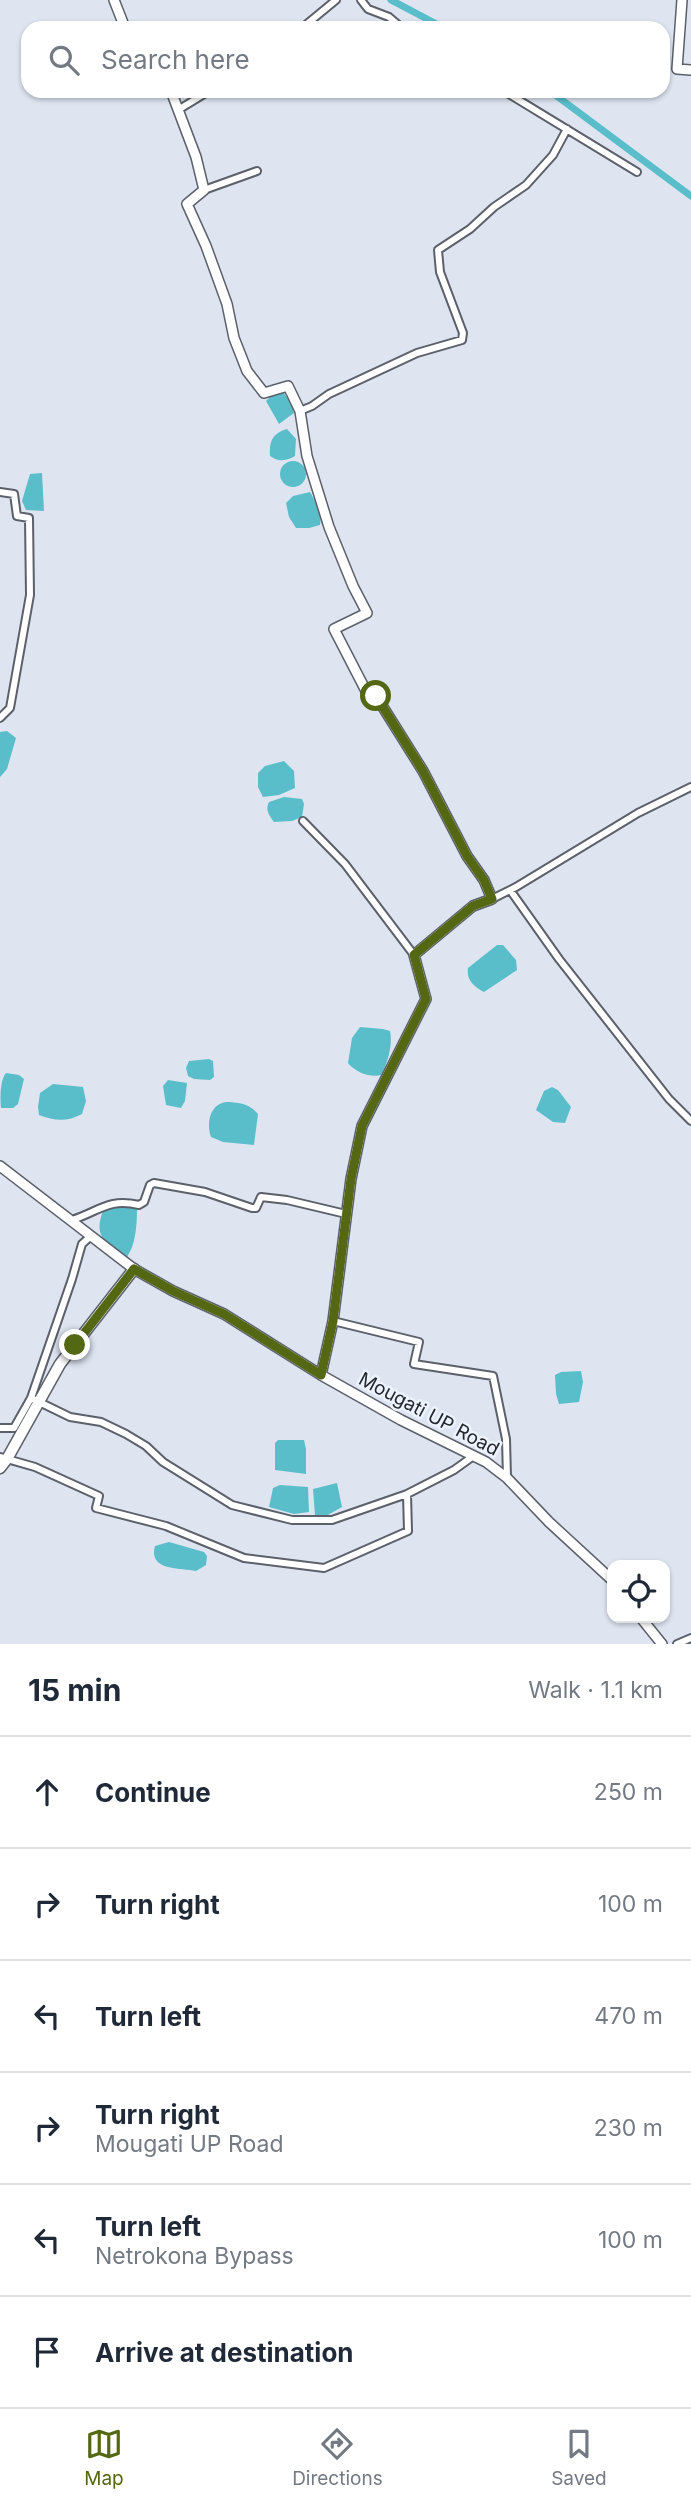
<!DOCTYPE html>
<meta charset="utf-8">
<style>
:root{--surface:#fff;--page:#f2f2f3;--text:#1f2937;--muted:#747a83;--line:#e0e1e3;--accent:#546712}
body{margin:0;font-family:Inter,sans-serif;background:var(--page);color:var(--text)}
.controls{position:absolute;right:21px;bottom:21px;display:grid;overflow:hidden;border-radius:14px;box-shadow:0 2px 5px #0004}
.controls button{width:63px;height:63px;display:grid;place-items:center;padding:0;border:0;border-bottom:2px solid var(--line);background:var(--surface);color:var(--text);font:35px sans-serif}
.stop{position:absolute;width:21px;height:21px;margin:-16px;border:5px solid #546712;border-radius:50%;background:#fff}
.stop.end{background:#546712;border-color:#fff;box-shadow:0 2px 7px #0008}
.list{margin:0;padding:0;list-style:none}
h2{display:flex;justify-content:space-between;align-items:center;height:91px;margin:0;padding:0 28px;font-size:30px}
h2 small{font-size:23px;font-weight:400;color:var(--muted)}
.list li{display:grid;grid-template-columns:46px 1fr auto;gap:21px;align-items:center;box-sizing:border-box;height:112px;padding:0 28px;border-top:2px solid var(--line)}
.list b{display:block;font-size:26px;white-space:nowrap}
.list p{margin:0;font-size:23px;white-space:nowrap;color:var(--muted)}
.list em{font-size:23px;font-style:normal;color:var(--muted)}
.icon{flex:none;width:38px;height:38px;fill:none;stroke:currentColor;stroke-width:2;stroke-linecap:round;stroke-linejoin:round}
.map{position:relative;flex:none;width:691px;height:1644px;overflow:hidden}
.search{position:absolute;background:var(--surface);box-shadow:0 2px 5px #0004;left:21px;right:21px;top:21px;height:77px;display:flex;align-items:center;gap:18px;box-sizing:border-box;padding:0 24px;border-radius:21px;color:var(--muted);font-size:26px}
.sheet{height:763px;background:var(--surface)}
nav{display:flex;justify-content:space-around;align-items:center;box-sizing:border-box;height:98px;border-top:2px solid var(--line);background:var(--surface);font-size:19px;color:var(--muted)}
nav a{display:grid;justify-items:center;gap:4px}
nav .on{color:var(--accent)}
.map>svg:first-child{display:block}
</style>
<div class="map">
<svg width="691" height="1644" viewBox="0 0 691 1644">
<rect width="100%" height="100%" fill="#dee5f1"/>
<path fill="#59beca" d="M 283,392 L 292,404 L 294,413 L 279,424 L 266,401 L 273,394 Z
M 287,429 L 296,439 L 295,456 C 287,461 278,462 270,456 C 269,442 272,433 287,429 Z
M280 474a13 13 0 1 1 26 0a13 13 0 1 1-26 0Z
M 42,473 L 44,511 L 26,510 L 22,501 L 30,474 Z
M 310,492 C 316,503 323,512 320,525 L 309,528 L 296,528 L 289,517 L 286,503 L 293,496 Z
M 7,731 L 16,738 L 7,769 L 0,777 L 0,732 Z
M 284,761 L 294,771 L 295,788 L 279,795 L 263,797 L 258,787 L 258,773 L 265,766 Z
M 284,797 L 302,799 L 304,804 L 302,817 L 292,821 L 274,822 C 269,815 265,810 269,802 Z
M 497,945 L 503,945 L 516,960 L 517,970 L 484,992 C 474,987 466,980 468,968 Z
M 360,1027 L 383,1029 L 390,1031 C 393,1044 388,1063 381,1075 C 370,1078 355,1072 348,1063 L 352,1038 Z
M 209,1059 L 213,1061 L 214,1077 L 210,1080 L 194,1079 L 188,1076 L 186,1068 L 189,1061 Z
M 6,1073 L 19,1075 L 24,1079 L 18,1104 L 13,1108 L 1,1108 C 0,1098 0,1080 6,1073 Z
M 168,1080 L 187,1083 L 185,1101 L 181,1108 L 166,1105 L 163,1086 Z
M 53,1084 L 83,1087 L 86,1101 L 82,1114 C 67,1122 55,1121 39,1115 L 38,1107 L 40,1093 Z
M 552,1087 L 558,1090 L 571,1107 L 565,1123 L 553,1122 L 536,1110 L 544,1091 Z
M 226,1102 C 238,1102 250,1104 258,1114 L 254,1145 L 223,1142 L 211,1137 C 206,1123 210,1104 226,1102 Z
M 112,1204 L 137,1208 C 137,1224 136,1246 126,1258 C 109,1242 92,1240 103,1211 Z
M 581,1371 L 583,1382 L 579,1402 L 559,1404 L 556,1394 L 555,1375 L 561,1372 Z
M 278,1440 L 304,1440 L 306,1449 L 306,1474 L 275,1470 L 275,1443 Z
M 337,1483 L 342,1507 L 326,1516 L 315,1515 L 313,1489 Z
M 280,1485 L 308,1487 L 309,1512 L 294,1514 L 269,1507 L 273,1488 Z
M 169,1542 L 204,1552 L 207,1556 L 206,1565 L 196,1571 C 179,1568 148,1571 155,1546 Z"/>
<g fill="none" stroke-linecap="round" stroke-linejoin="round">
<path stroke="#59beca" stroke-width="7" d="M 391,0 L 444,28
M 550,91 L 691,196"/>
<g stroke="#5b606a" stroke-width="10">
<path id="street" d="M 361,0 L 368,9 L 389,17 L 402,28
M 302,28 L 336,0
M 504,91 L 637,172
M 178,110 L 209,91
M 204,190 L 257,171
M 300,411 L 312,406 L 329,394 L 417,353 L 462,340 L 463,333 L 440,272 L 438,250 L 470,229 L 494,207 L 526,185 L 553,155 L 567,129
M 0,492 L 14,494 L 17,516 L 29,518 L 30,595 L 10,708 L 0,718
M 303,821 L 345,864 L 414,955
M 510,890 L 559,959 L 669,1099 L 691,1121
M 492,899 L 516,887 L 638,813 L 691,787
M 72,1220 C 100,1211 108,1198 139,1205 L 144,1202 L 150,1185 L 154,1183 L 205,1192 L 252,1208 L 256,1208 L 261,1197 L 287,1200 L 346,1214
M 91,1236 L 82,1244 L 72,1279 L 31,1398 L 70,1417 L 101,1422 L 126,1434 L 146,1446 L 163,1462 L 232,1505 L 292,1520 L 332,1520 L 407,1494 L 454,1470 L 472,1457
M 333,1321 L 419,1342 L 414,1364 L 493,1376 L 506,1439 L 507,1478
M 0,1428 L 14,1428 L 31,1398
M 0,1457 L 35,1467 L 99,1496 L 96,1508 L 166,1526 L 244,1558 L 324,1568 L 408,1531 L 407,1494
M 677,1644 L 691,1638"/>
</g>
<g stroke="#5b606a" stroke-width="12">
<path id="secondary" d="M 114,0 L 125,28
M 682,0 L 677,69 L 691,70
M 171,91 L 196,157 L 204,190 L 187,204 L 206,246 L 227,304 L 234,338 L 247,371 L 264,393 L 288,386 L 300,411 L 307,456 L 329,527 L 353,586 L 367,613 L 334,629 L 366,691 L 376,696 L 423,771 L 467,856 L 484,880 L 492,899 L 473,906 L 414,955 L 426,999 L 362,1126 L 351,1179 L 333,1321 L 321,1375
M 0,1166 L 134,1269 L 173,1291 L 224,1314 L 321,1375 L 401,1420 L 486,1462 L 507,1478 L 549,1522 L 612,1580
M 641,1618 L 662,1644"/>
</g>
<g stroke="#5b606a" stroke-width="13">
<path id="primary" d="M 0,1468 L 7,1459 L 60,1364 L 134,1269"/>
</g>
<use href="#street" stroke="#fff" stroke-width="6"/>
<use href="#secondary" stroke="#fff" stroke-width="9"/>
<use href="#primary" stroke="#fff" stroke-width="10"/>
</g>
<g fill="none" stroke-linecap="round" stroke-linejoin="round">
<path stroke="#546712" stroke-width="9" d="M 75,1345 L 134,1269 L 173,1291 L 224,1314 L 321,1375 L 333,1321 L 351,1179 L 362,1126 L 426,999 L 414,955 L 473,906 L 492,899 L 484,880 L 467,856 L 423,771 L 376,696"/>
</g>
<g text-anchor="middle" dominant-baseline="central" stroke-width="5" stroke-linejoin="round" paint-order="stroke">
<g font-size="19" fill="#24272b" stroke="#ecf2fe">
<text transform="translate(429 1414) rotate(28)">Mougati UP Road</text>
</g>
</g>
</svg>
<div class="controls">
<button><svg class="icon" aria-label="locate" viewBox="0 0 24 24"><circle cx="12" cy="12" r="6"/><path d="M12 2v4M12 18v4M2 12h4M18 12h4"/></svg></button>
</div>
<div class="stop" style="left:376px;top:696px"></div>
<div class="stop end" style="left:75px;top:1345px"></div>
<div class="search"><svg class="icon" aria-label="search" viewBox="0 0 24 24"><circle cx="10" cy="10" r="6"/><path d="M15 15l6 6"/></svg>Search here</div>
</div>
<section class="sheet">
<h2>15 min<small>Walk · 1.1 km</small></h2>
<ul class="list">
<li><svg class="icon" aria-label="ahead" viewBox="0 0 24 24"><path d="M12 20V5M6 11l6-6 6 6"/></svg><div><b>Continue</b></div><em>250 m</em></li>
<li><svg class="icon" aria-label="right" viewBox="0 0 24 24"><path d="M7 20v-9h11M14 6l5 5-5 5"/></svg><div><b>Turn right</b></div><em>100 m</em></li>
<li><svg class="icon" aria-label="left" viewBox="0 0 24 24"><path d="M17 20v-9H6M10 6l-5 5 5 5"/></svg><div><b>Turn left</b></div><em>470 m</em></li>
<li><svg class="icon" aria-label="right" viewBox="0 0 24 24"><path d="M7 20v-9h11M14 6l5 5-5 5"/></svg><div><b>Turn right</b><p>Mougati UP Road</p></div><em>230 m</em></li>
<li><svg class="icon" aria-label="left" viewBox="0 0 24 24"><path d="M17 20v-9H6M10 6l-5 5 5 5"/></svg><div><b>Turn left</b><p>Netrokona Bypass</p></div><em>100 m</em></li>
<li><svg class="icon" aria-label="arrive" viewBox="0 0 24 24"><path d="M6 21V4h12l-3 4 3 4H6"/></svg><div><b>Arrive at destination</b></div></li>
</ul>
</section>
<nav>
<a class="on"><svg class="icon" aria-label="map" viewBox="0 0 24 24"><path d="M3 6l6-2 6 2 6-2v14l-6 2-6-2-6 2zM9 4v14M15 6v14"/></svg>Map</a>
<a><svg class="icon" aria-label="directions" viewBox="0 0 24 24"><path d="M12 3l9 9-9 9-9-9zM9 14v-3h6M13 9l2 2-2 2"/></svg>Directions</a>
<a><svg class="icon" aria-label="saved" viewBox="0 0 24 24"><path d="M7 4h10v16l-5-4-5 4z"/></svg>Saved</a>
</nav>
